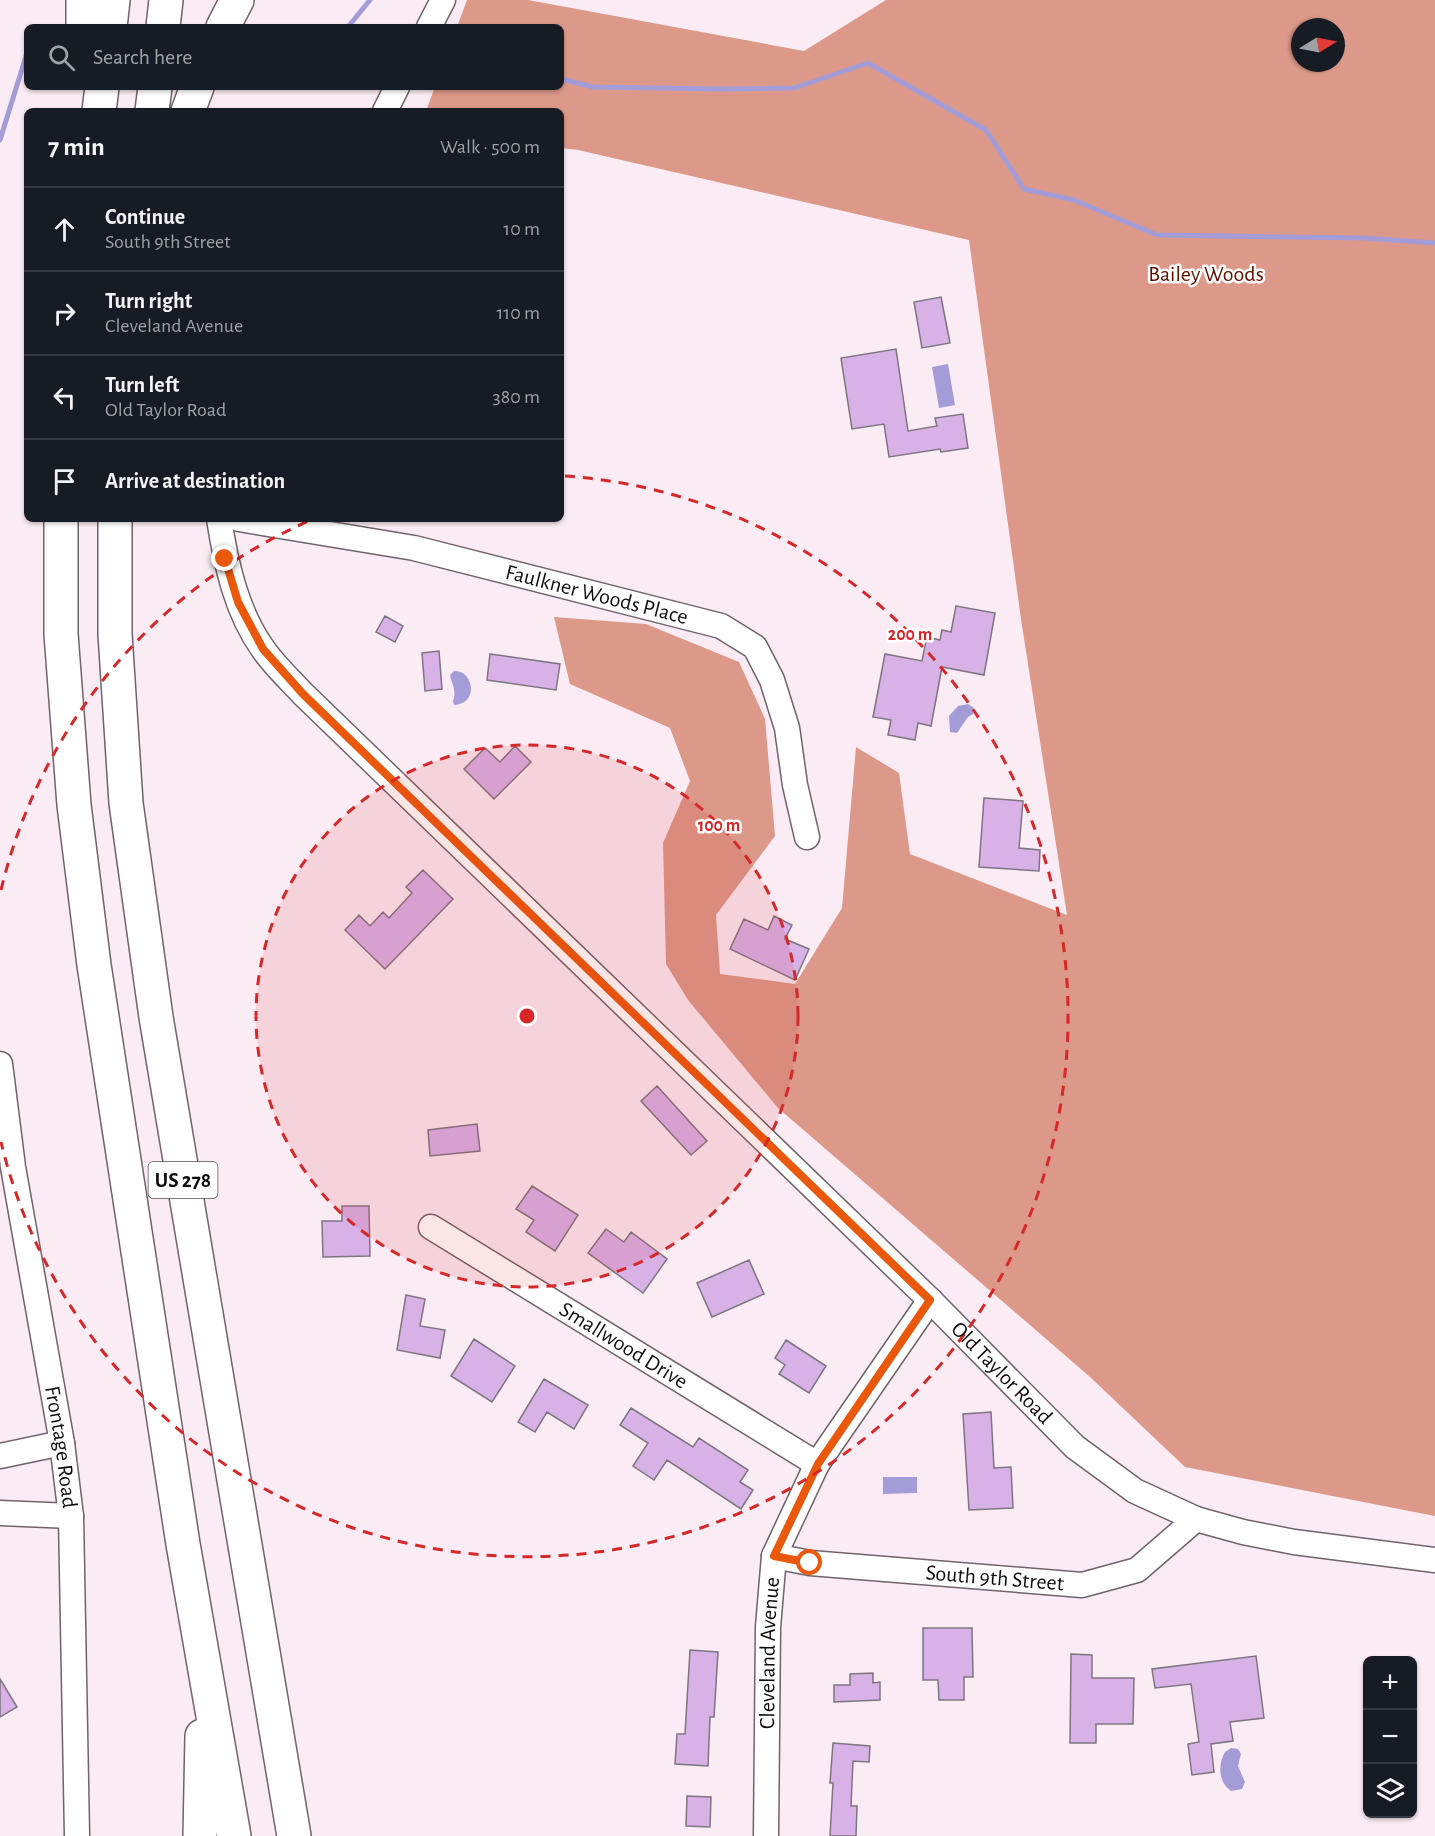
<!DOCTYPE html>
<meta charset="utf-8">
<style>
:root{--surface:#171b24;--page:#242831;--text:#f1f3f6;--muted:#9ea1a6;--line:#363941}
body{margin:0;font-family:"Alegreya Sans",sans-serif;background:var(--page);color:var(--text)}
.controls{position:absolute;right:18px;bottom:18px;display:grid;overflow:hidden;border-radius:9px;box-shadow:0 2px 4px #0004}
.controls button{width:54px;height:54px;display:grid;place-items:center;padding:0;border:0;border-bottom:2px solid var(--line);background:var(--surface);color:var(--text);font:30px sans-serif}
.compass{position:absolute;left:1291px;top:18px;width:54px;height:54px;border-radius:50%;background:var(--surface);box-shadow:0 2px 4px #0004;rotate:80deg}
.stop{position:absolute;width:18px;height:18px;margin:-14px;border:4px solid #ea580c;border-radius:50%;background:#fff}
.stop.end{background:#ea580c;border-color:#fff;box-shadow:0 2px 6px #0008}
.list{margin:0;padding:0;list-style:none}
h2{display:flex;justify-content:space-between;align-items:center;height:78px;margin:0;padding:0 24px;font-size:26px}
h2 small{font-size:20px;font-weight:400;color:var(--muted)}
.list li{display:grid;grid-template-columns:39px 1fr auto;gap:18px;align-items:center;box-sizing:border-box;height:84px;padding:0 24px;border-top:2px solid var(--line)}
.list b{display:block;font-size:22px;white-space:nowrap}
.list p{margin:0;font-size:20px;white-space:nowrap;color:var(--muted)}
.list em{font-size:20px;font-style:normal;color:var(--muted)}
.icon{flex:none;width:33px;height:33px;fill:none;stroke:currentColor;stroke-width:2;stroke-linecap:round;stroke-linejoin:round}
.map{position:relative;flex:none;width:1435px;height:1836px;overflow:hidden}
.search{position:absolute;background:var(--surface);box-shadow:0 2px 4px #0004;left:24px;top:24px;width:540px;height:66px;display:flex;align-items:center;gap:15px;box-sizing:border-box;padding:0 21px;border-radius:9px;color:var(--muted);font-size:22px}
.panel{position:absolute;background:var(--surface);box-shadow:0 2px 4px #0004;left:24px;top:108px;width:540px;height:414px;border-radius:9px}
.map>svg:first-child{display:block}
</style>
<div class="map">
<svg width="1435" height="1836" viewBox="0 0 1435 1836">
<rect width="100%" height="100%" fill="#fbebf4"/>
<path fill="#dc9989" fill-rule="evenodd" d="M 467,0 L 528,0 L 804,51 L 886,0 L 1435,0 L 1435,1516 L 1185,1467 L 1089,1376 L 778,1108 L 688,1000 L 666,964 L 663,843 L 690,781 L 670,728 L 570,684 L 554,617 L 646,624 L 739,662 L 765,719 L 775,836 L 716,915 L 720,974 L 795,984 L 842,908 L 856,747 L 899,773 L 910,854 L 1067,915 L 1021,619 L 969,240 L 578,150 L 561,148 L 561,111 L 426,111 L 435,87 L 561,87 L 561,27 L 457,27 ZM 1300,27 L 1336,27 L 1336,63 L 1300,63 Z"/>
<path fill="#a49cd7" d="M 948,364 L 955,405 L 939,408 L 932,367 Z
M 454,671 C 473,669 480,704 454,705 L 453,701 C 457,691 452,685 450,675 Z
M 968,704 L 974,708 L 973,714 L 968,717 L 957,733 L 950,732 L 949,716 L 958,706 Z
M 883,1477 L 917,1477 L 917,1493 L 883,1494 Z
M 1231,1748 L 1238,1749 L 1241,1754 L 1238,1766 L 1245,1782 L 1242,1789 L 1231,1791 C 1218,1782 1218,1764 1225,1752 Z"/>
<g fill="none" stroke-linecap="round" stroke-linejoin="round">
<path stroke="#a49cd7" stroke-width="5" d="M 348,27 L 370,0
M 561,79 L 593,87 L 721,89 L 794,88 L 868,63 L 986,130 L 1024,189 L 1074,200 L 1157,235 L 1364,238 L 1435,243
M 0,140 L 27,53"/>
</g>
<path fill="#d8b1e7" stroke="#7d7580" stroke-width="1.5" d="M 941,297 L 950,343 L 922,348 L 914,302 Z
M 896,349 L 908,431 L 937,426 L 935,418 L 963,414 L 968,448 L 941,452 L 940,449 L 889,457 L 884,424 L 852,429 L 841,358 Z
M 956,606 L 995,613 L 984,675 L 942,667 L 931,726 L 918,723 L 915,740 L 888,735 L 891,720 L 873,717 L 885,654 L 922,661 L 927,637 L 940,640 L 942,630 L 951,632 Z
M 385,616 L 403,626 L 395,642 L 376,632 Z
M 439,651 L 442,689 L 425,691 L 422,653 Z
M 490,654 L 560,664 L 556,690 L 487,680 Z
M 515,746 L 531,762 L 494,799 L 464,769 L 485,748 L 500,762 Z
M 984,798 L 1023,801 L 1019,848 L 1040,850 L 1039,871 L 979,867 Z
M 423,870 L 453,899 L 385,969 L 345,930 L 359,915 L 370,926 L 383,912 L 389,918 L 412,893 L 406,887 Z
M 774,916 L 792,925 L 785,939 L 809,949 L 795,980 L 730,949 L 744,919 L 768,930 Z
M 657,1086 L 707,1141 L 691,1155 L 641,1101 Z
M 477,1124 L 480,1151 L 430,1156 L 428,1130 Z
M 532,1186 L 578,1215 L 555,1251 L 526,1232 L 534,1220 L 516,1209 Z
M 342,1206 L 369,1206 L 370,1256 L 323,1257 L 322,1221 L 342,1221 Z
M 606,1229 L 624,1242 L 631,1232 L 667,1259 L 643,1293 L 588,1253 Z
M 749,1260 L 764,1294 L 712,1317 L 697,1283 Z
M 406,1295 L 425,1299 L 420,1326 L 445,1330 L 440,1358 L 397,1350 Z
M 474,1339 L 515,1366 L 492,1402 L 451,1376 Z
M 786,1340 L 826,1366 L 809,1393 L 779,1374 L 785,1365 L 775,1358 Z
M 544,1379 L 588,1405 L 574,1429 L 547,1412 L 535,1432 L 518,1422 Z
M 631,1408 L 693,1447 L 699,1438 L 748,1470 L 740,1482 L 753,1490 L 741,1509 L 667,1460 L 654,1480 L 633,1466 L 648,1443 L 620,1425 Z
M 991,1412 L 994,1468 L 1011,1467 L 1013,1508 L 969,1510 L 963,1414 Z
M 923,1628 L 972,1628 L 973,1677 L 964,1677 L 964,1700 L 939,1700 L 938,1680 L 923,1680 Z
M 690,1650 L 718,1652 L 714,1717 L 710,1717 L 708,1766 L 675,1764 L 677,1734 L 685,1734 Z
M 1071,1654 L 1092,1655 L 1092,1678 L 1134,1678 L 1133,1724 L 1096,1724 L 1096,1743 L 1070,1743 Z
M 1256,1656 L 1264,1718 L 1230,1722 L 1233,1741 L 1211,1744 L 1214,1772 L 1192,1775 L 1188,1744 L 1199,1742 L 1191,1684 L 1155,1688 L 1152,1669 Z
M 873,1673 L 873,1683 L 880,1682 L 880,1700 L 834,1702 L 834,1685 L 850,1685 L 850,1674 Z
M 0,1679 L 17,1707 L 0,1717 Z
M 833,1743 L 870,1746 L 869,1762 L 853,1761 L 851,1806 L 857,1806 L 856,1836 L 830,1836 L 833,1783 L 830,1783 Z
M 687,1796 L 711,1797 L 710,1827 L 686,1826 Z"/>
<g fill="none" stroke-linecap="round" stroke-linejoin="round">
<g stroke="#70636a" stroke-width="27">
<g id="minor">
<path d="M 429,27 L 443,0"/>
<path d="M 385,111 L 397,87"/>
<path id="s1" d="M 219,519 C 226,564 236,611 263,649 C 274,665 290,680 303,694 L 930,1300 L 1075,1447 L 1135,1491 L 1196,1519 L 1243,1532 L 1294,1542 L 1435,1560"/>
<path id="s2" d="M 239,519 L 414,548 L 721,626 L 755,647 L 772,680 L 787,728 L 795,785 L 807,837"/>
<path id="s3" d="M 0,1064 L 13,1167 L 62,1443 L 71,1516 L 77,1836"/>
<path id="s4" d="M 431,1227 L 817,1464"/>
<path d="M 0,1456 L 62,1443"/>
<path d="M 0,1513 L 71,1516"/>
<path id="s5" d="M 774,1556 L 810,1563 L 1082,1585 L 1137,1570 L 1196,1519"/>
<path id="s6" d="M 766,1836 L 768,1627 L 774,1556 L 817,1464 L 930,1300"/>
</g>
</g>
<g stroke="#70636a" stroke-width="36">
<path id="highway" d="M 83,27 L 83,0
M 110,27 L 113,0
M 163,27 L 166,0
M 223,27 L 237,0
M 99,111 L 102,87
M 152,111 L 155,87
M 188,111 L 197,87
M 61,519 L 61,634 L 74,805 L 94,965 L 183,1544 L 234,1836
M 115,519 L 115,634 L 126,803 L 156,1017 L 294,1836
M 200,1836 L 202,1736"/>
</g>
<use href="#minor" stroke="#fff" stroke-width="24"/>
<use href="#highway" stroke="#fff" stroke-width="33"/>
</g>
<g fill="none" stroke-linecap="round" stroke-linejoin="round">
<path stroke="#ea580c" stroke-width="8" d="M 225,559 L 238,602 L 263,649 L 303,694 L 930,1300 L 818,1464 L 774,1556 L 810,1563"/>
</g>
<circle cx="527" cy="1016" r="271" fill="#d62828" fill-opacity=".12"/>
<g fill="none" stroke="#d62828" stroke-width="3" stroke-dasharray="10 8">
<circle cx="527" cy="1016" r="271"/>
<path d="M1 890A541 541 0 0 1 311 520M565 476A541 541 0 1 1 1 1142"/>
</g>
<g text-anchor="middle" dominant-baseline="central" stroke-width="5" stroke-linejoin="round" paint-order="stroke">
<rect fill="#fefefe" stroke="#575456" stroke-width="1.5" x="148.5" y="1162" width="69" height="36" rx="4.5"/>
<g font-size="21" font-weight="bold" fill="#100b0e">
<text x="183" y="1180">US 278</text>
</g>
<g font-size="22" fill="#601100" stroke="#fefefe">
<text x="1206" y="274">Bailey Woods</text>
</g>
<g font-size="22" fill="#100b0e" stroke="#fefefe">
<text stroke="none"><textPath href="#s2" startOffset="366">Faulkner Woods Place</textPath></text>
<text stroke="none"><textPath href="#s4" startOffset="226">Smallwood Drive</textPath></text>
<text stroke="none"><textPath href="#s1" startOffset="1173">Old Taylor Road</textPath></text>
<text stroke="none"><textPath href="#s3" startOffset="388">Frontage Road</textPath></text>
<text stroke="none"><textPath href="#s5" startOffset="222">South 9th Street</textPath></text>
<text stroke="none"><textPath href="#s6" startOffset="183">Cleveland Avenue</textPath></text>
</g>
</g>
<circle cx="527" cy="1016" r="9" fill="#d62828" stroke="#fefefe" stroke-width="3"/>
<g font-size="18" text-anchor="middle" font-weight="bold" fill="#d62828" stroke="#fefefe" stroke-width="5" stroke-linejoin="round" paint-order="stroke">
<text x="910" y="640">200 m</text>
<text x="719" y="831">100 m</text>
</g>
</svg>
<div class="controls">
<button>+</button>
<button>−</button>
<button><svg class="icon" aria-label="layers" viewBox="0 0 24 24"><path d="M12 4l9 5-9 5-9-5zM3 14l9 5 9-5"/></svg></button>
</div>
<svg class="compass" viewBox="-18 -18 36 36"><path d="M0-13l5 13h-10z" fill="#e53935"/><path d="M0 13l5-13h-10z" fill="#9ea1a6"/></svg>
<div class="stop" style="left:810px;top:1563px"></div>
<div class="stop end" style="left:225px;top:559px"></div>
<div class="search"><svg class="icon" aria-label="search" viewBox="0 0 24 24"><circle cx="10" cy="10" r="6"/><path d="M15 15l6 6"/></svg>Search here</div>
<section class="panel">
<h2>7 min<small>Walk · 500 m</small></h2>
<ul class="list">
<li><svg class="icon" aria-label="ahead" viewBox="0 0 24 24"><path d="M12 20V5M6 11l6-6 6 6"/></svg><div><b>Continue</b><p>South 9th Street</p></div><em>10 m</em></li>
<li><svg class="icon" aria-label="right" viewBox="0 0 24 24"><path d="M7 20v-9h11M14 6l5 5-5 5"/></svg><div><b>Turn right</b><p>Cleveland Avenue</p></div><em>110 m</em></li>
<li><svg class="icon" aria-label="left" viewBox="0 0 24 24"><path d="M17 20v-9H6M10 6l-5 5 5 5"/></svg><div><b>Turn left</b><p>Old Taylor Road</p></div><em>380 m</em></li>
<li><svg class="icon" aria-label="arrive" viewBox="0 0 24 24"><path d="M6 21V4h12l-3 4 3 4H6"/></svg><div><b>Arrive at destination</b></div></li>
</ul>
</section>
</div>
